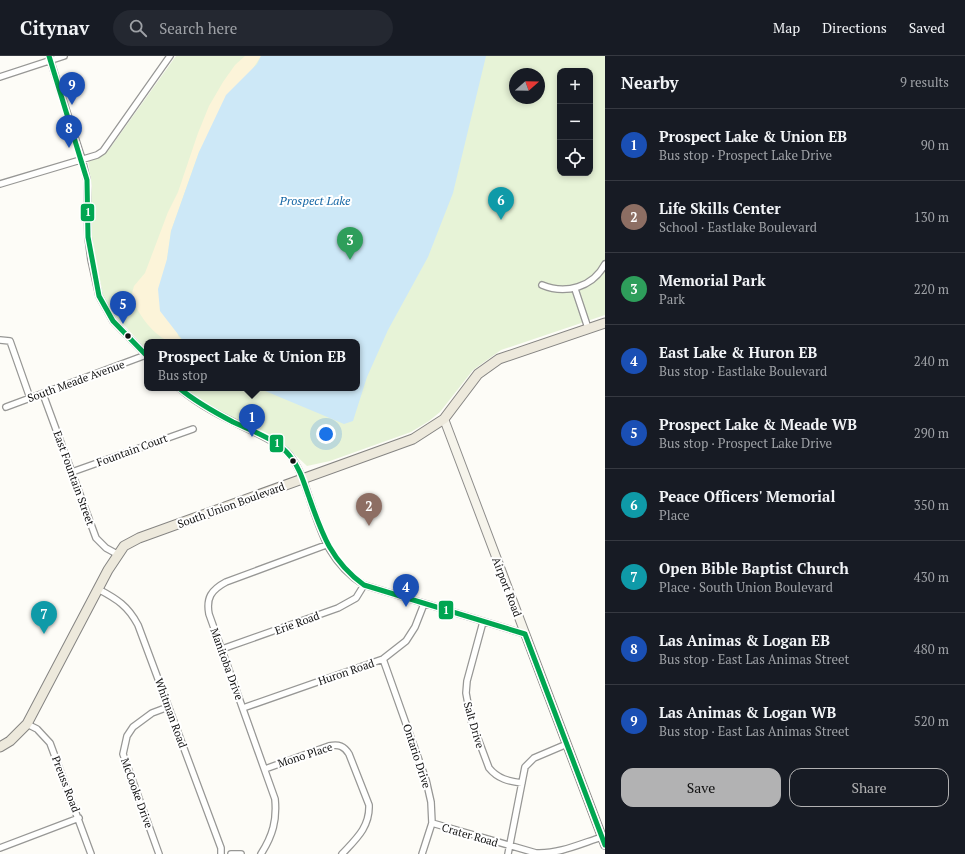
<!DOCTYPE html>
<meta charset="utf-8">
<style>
:root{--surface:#171b24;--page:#242831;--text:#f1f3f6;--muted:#9ea1a6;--line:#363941;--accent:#b2b2b3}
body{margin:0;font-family:"PT Serif",serif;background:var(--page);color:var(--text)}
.controls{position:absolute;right:12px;top:12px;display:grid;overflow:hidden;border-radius:8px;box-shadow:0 2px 6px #0003}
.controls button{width:36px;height:36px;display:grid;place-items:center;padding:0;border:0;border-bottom:1px solid var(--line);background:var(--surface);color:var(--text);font:20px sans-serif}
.compass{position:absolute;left:509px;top:12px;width:36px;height:36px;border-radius:50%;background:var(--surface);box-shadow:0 2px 6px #0003;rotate:70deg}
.you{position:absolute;left:326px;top:378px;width:14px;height:14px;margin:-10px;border:3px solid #fff;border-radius:50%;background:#1a73e8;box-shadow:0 0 0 6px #1a73e833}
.badge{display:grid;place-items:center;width:26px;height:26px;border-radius:50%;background:var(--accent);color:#fff;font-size:13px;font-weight:700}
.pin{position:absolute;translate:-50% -33px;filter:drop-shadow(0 1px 2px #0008)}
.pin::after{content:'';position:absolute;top:21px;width:14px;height:12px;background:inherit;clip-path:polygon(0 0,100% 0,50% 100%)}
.popup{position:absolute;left:144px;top:283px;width:216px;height:52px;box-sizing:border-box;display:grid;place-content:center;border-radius:8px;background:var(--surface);filter:drop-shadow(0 1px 3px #0005);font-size:13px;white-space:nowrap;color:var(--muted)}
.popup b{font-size:15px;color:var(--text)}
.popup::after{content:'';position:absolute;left:50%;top:100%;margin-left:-8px;border:8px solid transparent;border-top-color:var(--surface)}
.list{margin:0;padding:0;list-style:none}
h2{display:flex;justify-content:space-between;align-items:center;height:52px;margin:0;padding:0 16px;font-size:17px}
h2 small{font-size:13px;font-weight:400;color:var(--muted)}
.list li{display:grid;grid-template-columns:26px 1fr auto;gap:12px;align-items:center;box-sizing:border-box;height:72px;padding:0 16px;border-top:1px solid var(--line)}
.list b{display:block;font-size:15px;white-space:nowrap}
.list p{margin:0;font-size:13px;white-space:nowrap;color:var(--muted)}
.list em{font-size:13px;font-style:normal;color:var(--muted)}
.actions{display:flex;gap:8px;padding:12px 16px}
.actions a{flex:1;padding:9px 0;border:1px solid var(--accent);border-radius:12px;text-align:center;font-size:14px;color:var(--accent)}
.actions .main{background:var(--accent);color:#111}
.icon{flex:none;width:22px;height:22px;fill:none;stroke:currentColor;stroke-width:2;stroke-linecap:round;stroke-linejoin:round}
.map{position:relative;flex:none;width:605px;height:798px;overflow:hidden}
header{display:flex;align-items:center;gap:24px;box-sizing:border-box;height:56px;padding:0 20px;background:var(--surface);border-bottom:1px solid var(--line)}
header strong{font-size:19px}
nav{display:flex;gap:22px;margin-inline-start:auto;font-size:14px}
.search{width:280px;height:36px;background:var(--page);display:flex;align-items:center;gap:10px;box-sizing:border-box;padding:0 14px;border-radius:22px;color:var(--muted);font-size:15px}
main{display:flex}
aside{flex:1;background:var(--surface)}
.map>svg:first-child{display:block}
</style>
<header>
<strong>Citynav</strong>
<div class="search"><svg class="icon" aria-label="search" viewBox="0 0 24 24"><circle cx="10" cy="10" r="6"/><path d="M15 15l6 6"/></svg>Search here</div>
<nav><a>Map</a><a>Directions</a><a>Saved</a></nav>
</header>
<main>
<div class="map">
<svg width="605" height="798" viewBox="0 0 605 798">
<rect width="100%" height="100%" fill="#fdfcf7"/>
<path fill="#e7f3d7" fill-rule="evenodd" d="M 176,0 L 605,0 L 605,259 L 501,294 L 473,314 L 440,356 L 429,365 L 411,376 L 330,405 L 307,410 L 285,389 L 206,348 L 184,332 L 357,332 L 357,286 L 147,286 L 147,294 L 111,255 L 102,240 L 93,191 L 90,162 L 92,130 L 88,105 L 108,95 ZM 560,15 L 590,15 L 590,117 L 560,117 ZM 515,18 L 539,18 L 539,42 L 515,42 Z"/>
<path fill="#fcf4d9" d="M 245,0 L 261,0 L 199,96 L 171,175 L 167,203 L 178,280 L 184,286 C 179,286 172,287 168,285 C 151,277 138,257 131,241 L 134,230 L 145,217 L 168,156 L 178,136 L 198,77 L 209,50 L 223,26 L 235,9 Z"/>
<path fill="#cde8f7" d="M 261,0 L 486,0 L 453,137 L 428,201 L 388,274 L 367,321 L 353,365 L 344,368 L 258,332 L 357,332 L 357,286 L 184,286 L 160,255 L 158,233 L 167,203 L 171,175 L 199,96 L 226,39 L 257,8 Z"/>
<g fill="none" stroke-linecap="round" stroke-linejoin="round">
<g stroke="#979795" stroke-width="8">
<path id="minor" d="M 49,0 L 82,103 L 87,124 L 88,181 L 91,204 L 99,240 L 113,265 L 147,300
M 0,21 L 64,0
M 0,128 L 97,99 L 103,95 L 170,0
M 542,229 C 566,239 593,231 605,208
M 575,233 L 588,272
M 0,284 L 10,285 L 30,342
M 179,332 C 201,351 227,363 252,375 C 264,381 277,387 286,395 C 297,406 303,422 307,435 C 321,475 327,505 364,529 L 525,578
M 43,338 L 96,482 L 106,492 L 117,498
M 6,351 L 146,299
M 72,416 L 193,373
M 98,533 C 117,543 128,550 138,569 L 221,792 L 221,798
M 483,566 L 467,625 L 466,637 L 471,664 L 489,712 C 498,723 508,725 522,727
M 222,593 L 338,552 L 356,542 L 364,529
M 383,603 L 426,724 L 431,746 L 432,767 L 422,798
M 243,652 L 383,603 L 406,585 L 415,571 L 424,548
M 27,668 L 37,673 L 50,687 L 91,798
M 265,713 L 329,690 C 339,688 344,690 349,698 L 369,749 C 370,771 356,783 342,798
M 432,767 L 536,797 C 559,798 580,788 602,781
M 0,792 L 79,762
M 159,798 L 123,698 L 127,680 L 133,671 L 152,657 L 168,651
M 231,798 L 241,798
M 261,798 C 273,779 277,764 275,743 L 209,558 C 206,542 211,534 226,526 L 326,489
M 508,798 L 525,711 L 534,702 L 567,688"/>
</g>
<g stroke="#8e8d8b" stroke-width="10">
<path id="secondary" d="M 444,363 L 605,789"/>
</g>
<g stroke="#858482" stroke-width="11">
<path id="primary" d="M 0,691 L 10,685 L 27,668 L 108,514 L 124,490 L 139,482 L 413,383 L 444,363 L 478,318 L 499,303 L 605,267"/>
</g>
<use href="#minor" stroke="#fffffe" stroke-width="5.5"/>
<use href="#secondary" stroke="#f6f4eb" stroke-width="8"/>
<use href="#primary" stroke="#ede9dc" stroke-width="9"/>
<g stroke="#fff" stroke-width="8">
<path id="bus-1" d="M 49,0 L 87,124 L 88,181 L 99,240 L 113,265 L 147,300
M 179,332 C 196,346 214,356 233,366 C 252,375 277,383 290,400 C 300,412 304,427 309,441 C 322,478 331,505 364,529 L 525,578
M 525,578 L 605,789"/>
</g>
<use href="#bus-1" stroke="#00a651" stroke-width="5"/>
</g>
<g fill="#111" stroke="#fff" stroke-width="1.5">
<circle cx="128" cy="280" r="3.5"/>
<circle cx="293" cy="405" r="3.5"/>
</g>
<g text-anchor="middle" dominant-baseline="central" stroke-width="4" stroke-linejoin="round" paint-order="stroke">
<g font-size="11" fill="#111" stroke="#fff">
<text transform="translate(76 325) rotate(-20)">South Meade Avenue</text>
<text transform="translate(132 394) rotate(-20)">Fountain Court</text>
<text transform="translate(74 422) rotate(70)">East Fountain Street</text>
<text transform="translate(231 449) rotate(-20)">South Union Boulevard</text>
<text transform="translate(507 531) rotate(69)">Airport Road</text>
<text transform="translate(297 567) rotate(-20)">Erie Road</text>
<text transform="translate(227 608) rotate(70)">Manitoba Drive</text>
<text transform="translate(346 616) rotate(-19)">Huron Road</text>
<text transform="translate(171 657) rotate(70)">Whitman Road</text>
<text transform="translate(474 669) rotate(74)">Salt Drive</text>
<text transform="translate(305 699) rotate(-18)">Mono Place</text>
<text transform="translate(417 700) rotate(72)">Ontario Drive</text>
<text transform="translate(66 728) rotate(69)">Preuss Road</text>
<text transform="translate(137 737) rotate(70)">McCooke Drive</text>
<text transform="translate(470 779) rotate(16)">Crater Road</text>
</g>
<g font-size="12" font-style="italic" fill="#1768a6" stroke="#fff">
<text x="315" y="144">Prospect Lake</text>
</g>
</g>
<g stroke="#fff" stroke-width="1.5">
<rect x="80" y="147" width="15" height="19" rx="4" fill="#00a651"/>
<rect x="269" y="378" width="15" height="19" rx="4" fill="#00a651"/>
<rect x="438" y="544" width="16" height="20" rx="4" fill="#00a651"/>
</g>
<g font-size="11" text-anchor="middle" font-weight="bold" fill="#fff">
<text x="88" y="160">1</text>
<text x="277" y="391">1</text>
<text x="446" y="558">1</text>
</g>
</svg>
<div class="controls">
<button>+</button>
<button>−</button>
<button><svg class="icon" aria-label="locate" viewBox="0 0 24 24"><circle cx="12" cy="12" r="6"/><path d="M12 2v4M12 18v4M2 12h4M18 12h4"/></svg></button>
</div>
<svg class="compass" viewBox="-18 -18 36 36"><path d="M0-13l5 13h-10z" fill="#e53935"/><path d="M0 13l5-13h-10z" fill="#9ea1a6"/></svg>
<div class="you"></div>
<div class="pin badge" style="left:252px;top:381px;background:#1a4fb4">1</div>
<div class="popup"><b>Prospect Lake &amp; Union EB</b>Bus stop</div>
<div class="pin badge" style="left:369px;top:470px;background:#8d6e63">2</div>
<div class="pin badge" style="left:350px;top:204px;background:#2e9e5b">3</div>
<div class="pin badge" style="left:406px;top:551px;background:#1a4fb4">4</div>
<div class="pin badge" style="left:123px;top:268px;background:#1a4fb4">5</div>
<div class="pin badge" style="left:501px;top:164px;background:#0f9aa8">6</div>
<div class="pin badge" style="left:44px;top:578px;background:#0f9aa8">7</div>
<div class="pin badge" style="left:69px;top:92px;background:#1a4fb4">8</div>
<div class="pin badge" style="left:72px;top:49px;background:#1a4fb4">9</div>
</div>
<aside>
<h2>Nearby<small>9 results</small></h2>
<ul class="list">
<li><span class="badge" style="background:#1a4fb4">1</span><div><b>Prospect Lake &amp; Union EB</b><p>Bus stop · Prospect Lake Drive</p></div><em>90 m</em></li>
<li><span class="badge" style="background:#8d6e63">2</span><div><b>Life Skills Center</b><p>School · Eastlake Boulevard</p></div><em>130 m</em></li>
<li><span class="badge" style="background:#2e9e5b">3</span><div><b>Memorial Park</b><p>Park</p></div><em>220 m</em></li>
<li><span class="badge" style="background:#1a4fb4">4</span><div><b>East Lake &amp; Huron EB</b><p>Bus stop · Eastlake Boulevard</p></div><em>240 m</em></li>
<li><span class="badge" style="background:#1a4fb4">5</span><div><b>Prospect Lake &amp; Meade WB</b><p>Bus stop · Prospect Lake Drive</p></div><em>290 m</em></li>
<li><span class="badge" style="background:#0f9aa8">6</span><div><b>Peace Officers' Memorial</b><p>Place</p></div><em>350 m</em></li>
<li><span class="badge" style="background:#0f9aa8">7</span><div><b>Open Bible Baptist Church</b><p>Place · South Union Boulevard</p></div><em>430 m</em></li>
<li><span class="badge" style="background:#1a4fb4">8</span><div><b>Las Animas &amp; Logan EB</b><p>Bus stop · East Las Animas Street</p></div><em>480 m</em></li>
<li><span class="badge" style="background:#1a4fb4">9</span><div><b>Las Animas &amp; Logan WB</b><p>Bus stop · East Las Animas Street</p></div><em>520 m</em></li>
</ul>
<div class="actions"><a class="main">Save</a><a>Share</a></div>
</aside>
</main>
